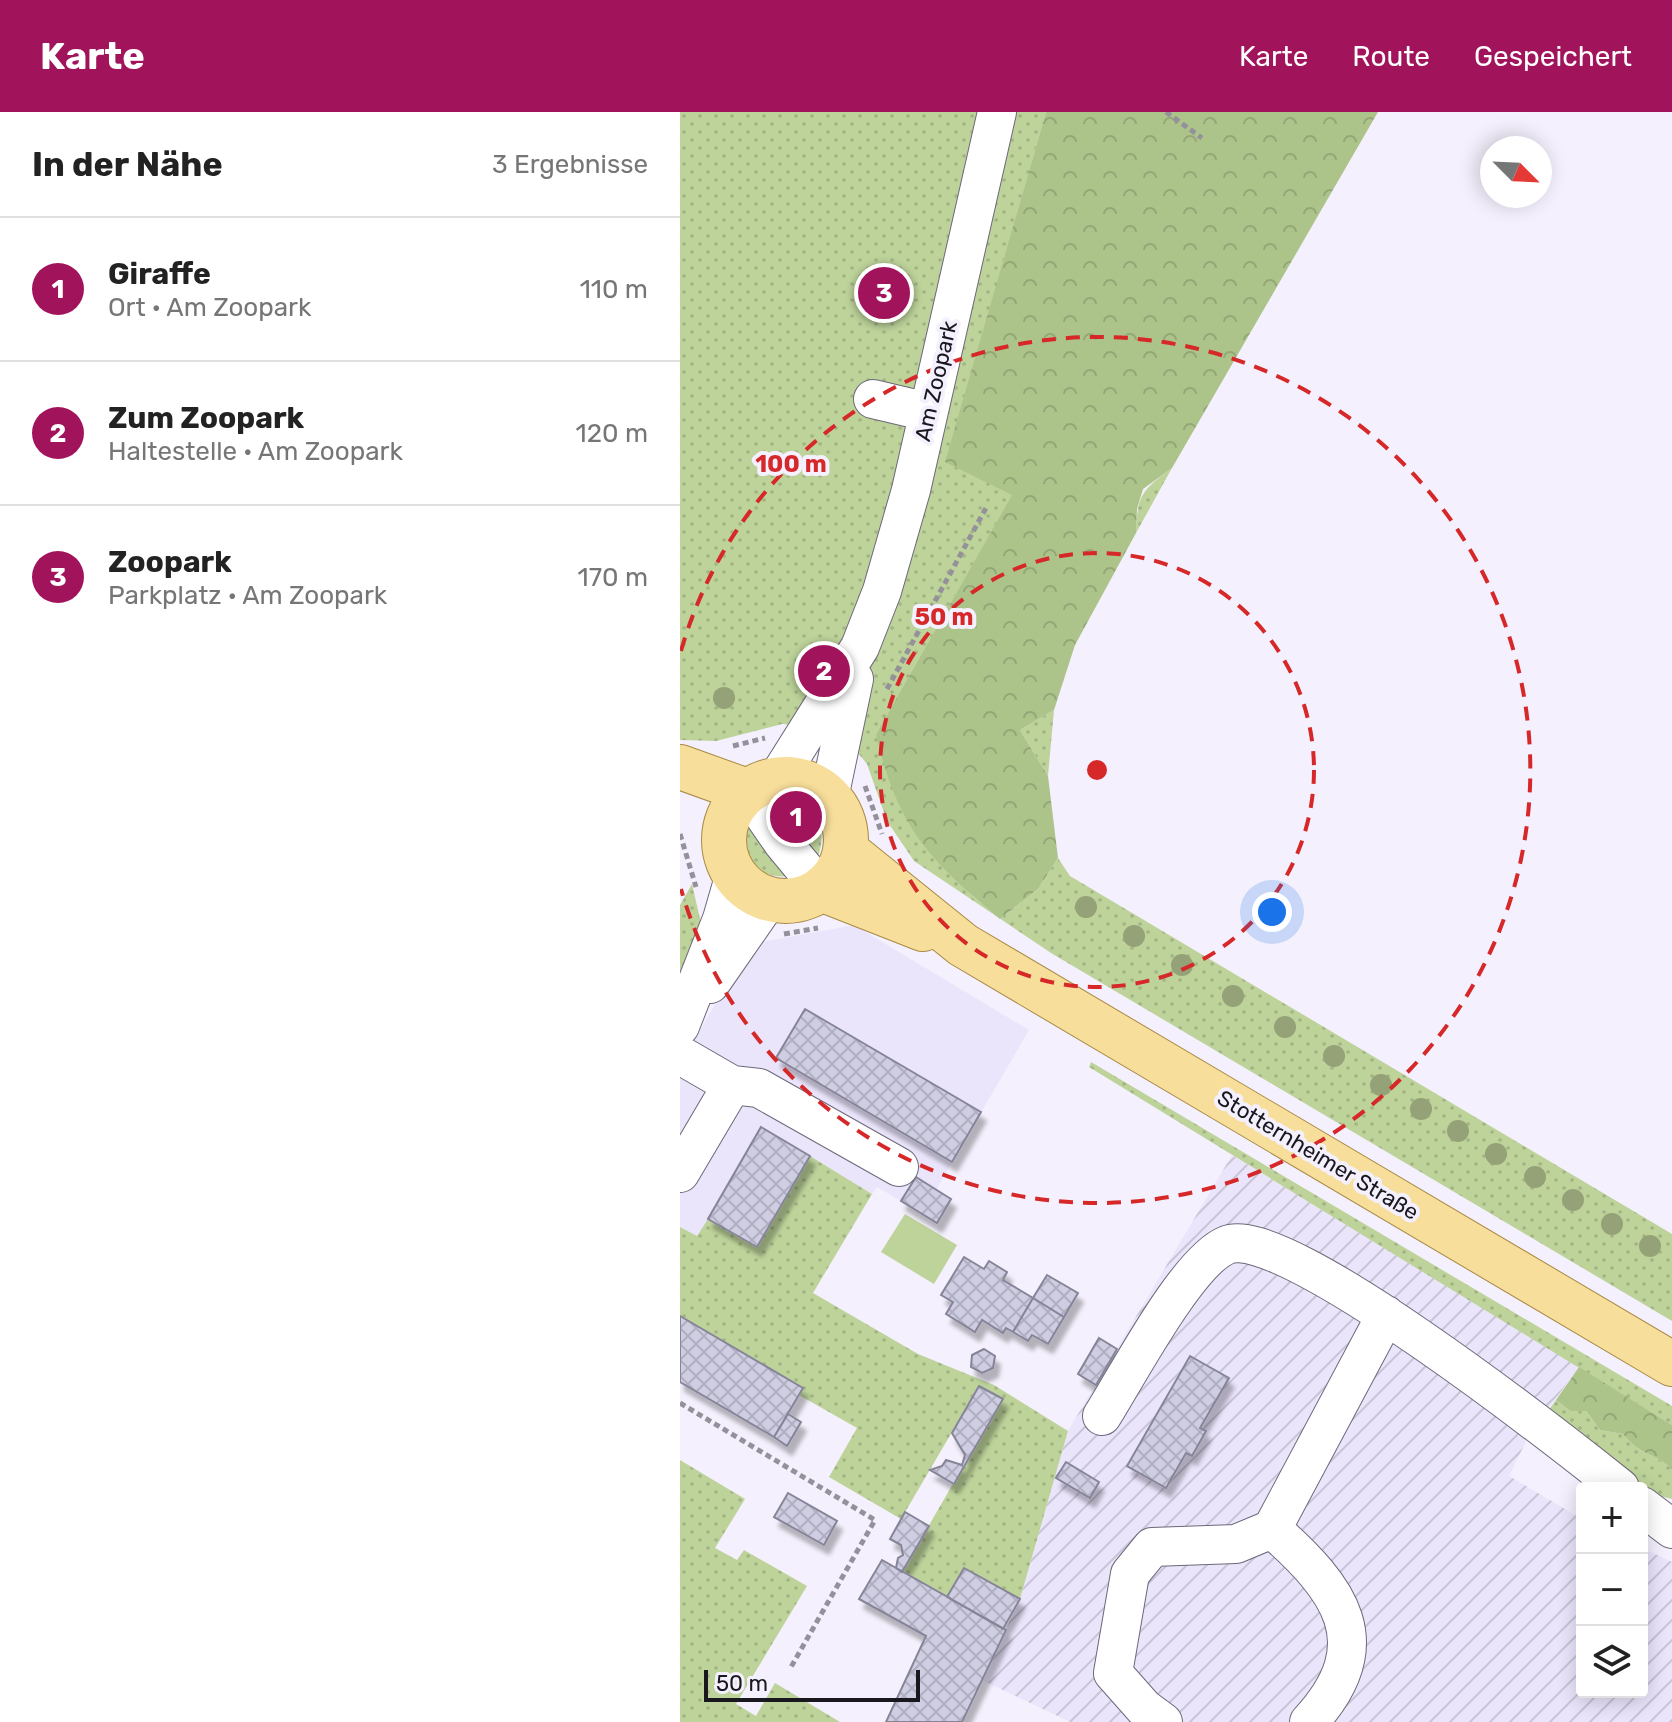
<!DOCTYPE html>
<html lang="de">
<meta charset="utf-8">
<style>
:root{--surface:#fff;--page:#f6f6f6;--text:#222;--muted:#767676;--line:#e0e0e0;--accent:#a1135b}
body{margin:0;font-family:Rubik,sans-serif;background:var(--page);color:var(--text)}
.controls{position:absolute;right:24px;bottom:24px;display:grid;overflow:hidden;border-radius:8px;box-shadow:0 4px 20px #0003}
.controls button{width:72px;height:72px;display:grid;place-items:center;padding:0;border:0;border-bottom:2px solid var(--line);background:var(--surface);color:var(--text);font:40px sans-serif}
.compass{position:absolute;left:800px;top:24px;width:72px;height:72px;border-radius:50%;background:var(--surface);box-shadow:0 4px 20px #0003;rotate:114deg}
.scale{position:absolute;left:24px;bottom:20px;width:216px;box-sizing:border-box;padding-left:8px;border:4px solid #1a181f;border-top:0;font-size:22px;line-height:28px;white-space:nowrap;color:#1a181f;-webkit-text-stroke:6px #f4f0fd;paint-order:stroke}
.you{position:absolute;left:592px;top:800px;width:28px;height:28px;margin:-20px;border:6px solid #fff;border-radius:50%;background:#1a73e8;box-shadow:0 0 0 12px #1a73e833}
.badge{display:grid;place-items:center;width:52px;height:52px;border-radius:50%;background:var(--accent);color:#fff;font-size:26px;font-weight:700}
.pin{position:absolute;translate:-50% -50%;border:4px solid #fff;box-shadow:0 2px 8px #0006}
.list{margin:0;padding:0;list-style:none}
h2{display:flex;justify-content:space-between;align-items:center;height:104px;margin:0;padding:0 32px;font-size:34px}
h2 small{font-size:26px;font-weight:400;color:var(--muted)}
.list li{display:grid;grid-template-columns:52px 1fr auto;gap:24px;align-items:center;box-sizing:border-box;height:144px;padding:0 32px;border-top:2px solid var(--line)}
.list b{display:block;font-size:30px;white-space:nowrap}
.list p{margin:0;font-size:26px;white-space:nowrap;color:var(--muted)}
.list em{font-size:26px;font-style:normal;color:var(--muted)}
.icon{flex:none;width:44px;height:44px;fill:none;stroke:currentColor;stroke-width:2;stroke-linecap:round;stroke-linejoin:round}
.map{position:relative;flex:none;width:992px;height:1610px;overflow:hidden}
header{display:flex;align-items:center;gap:48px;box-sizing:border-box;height:112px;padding:0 40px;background:var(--accent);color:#fff}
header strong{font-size:38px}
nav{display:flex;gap:44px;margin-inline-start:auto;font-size:28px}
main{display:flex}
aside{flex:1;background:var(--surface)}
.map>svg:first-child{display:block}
</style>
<header>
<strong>Karte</strong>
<nav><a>Karte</a><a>Route</a><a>Gespeichert</a></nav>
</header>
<main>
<aside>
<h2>In der Nähe<small>3 Ergebnisse</small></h2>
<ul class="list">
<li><span class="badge">1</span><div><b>Giraffe</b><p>Ort · Am Zoopark</p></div><em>110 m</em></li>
<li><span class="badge">2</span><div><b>Zum Zoopark</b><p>Haltestelle · Am Zoopark</p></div><em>120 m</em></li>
<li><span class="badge">3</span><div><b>Zoopark</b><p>Parkplatz · Am Zoopark</p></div><em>170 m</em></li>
</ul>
</aside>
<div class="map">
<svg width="992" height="1610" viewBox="0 0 992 1610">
<defs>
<pattern id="industrial-furrows" width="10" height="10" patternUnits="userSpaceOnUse" patternTransform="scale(2)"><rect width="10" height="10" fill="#ebe5fc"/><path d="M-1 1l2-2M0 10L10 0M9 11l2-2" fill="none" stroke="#c9c4d8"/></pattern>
<pattern id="grass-dots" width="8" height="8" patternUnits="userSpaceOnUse" patternTransform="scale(2)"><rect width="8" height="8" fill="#bdd39a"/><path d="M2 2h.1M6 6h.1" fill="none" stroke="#a2b484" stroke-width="1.8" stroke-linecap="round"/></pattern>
<pattern id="forest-crowns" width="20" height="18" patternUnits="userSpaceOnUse" patternTransform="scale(2)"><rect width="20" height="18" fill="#acc38a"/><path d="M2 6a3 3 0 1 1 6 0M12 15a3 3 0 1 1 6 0" fill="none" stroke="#93a777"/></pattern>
<pattern id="building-cross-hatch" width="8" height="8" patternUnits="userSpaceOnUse" patternTransform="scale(2)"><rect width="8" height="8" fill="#cecde2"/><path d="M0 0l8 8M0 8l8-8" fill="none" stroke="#b0afc1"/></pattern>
<filter id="shadow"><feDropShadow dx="5" dy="9" stdDeviation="2" flood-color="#0004"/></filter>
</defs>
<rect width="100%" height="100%" fill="#f4f0fd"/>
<path fill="#ebe5fc" d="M 174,813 L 349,918 L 256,1078 L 236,1065 L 221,1089 L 197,1075 L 192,1082 L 130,1044 L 77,1135 L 28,1107 L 17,1124 L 0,1115 L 0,953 L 52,863 L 76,831 Z"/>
<path fill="url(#industrial-furrows)" d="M 552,1043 L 899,1255 L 849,1323 L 829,1364 L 902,1407 L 902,1580 L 962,1580 L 962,1436 L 992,1450 L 992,1610 L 390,1610 L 302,1568 L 340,1487 L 388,1319 Z"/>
<path fill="url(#grass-dots)" d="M 0,0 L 366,0 L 266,349 L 333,382 L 196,622 L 293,784 L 320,807 L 358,777 L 378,746 L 390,764 L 992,1122 L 992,1209 L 371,841 L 234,749 L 207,709 L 187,652 L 168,629 L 128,614 L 102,612 L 36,629 L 0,628 Z
M 492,356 L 456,421 C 457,383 462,378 492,356 Z
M 374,598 L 368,664 L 340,618 Z
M 103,684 C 136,691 149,716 137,747 L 89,686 Z
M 67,703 L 117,763 C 77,772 51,741 67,703 Z
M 12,772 L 23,820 L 0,878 L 0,793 Z
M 411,950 L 992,1294 L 992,1313 L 409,955 Z
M 130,1044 L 192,1082 L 133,1181 L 238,1242 L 314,1273 L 388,1319 L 340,1487 L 284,1456 L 267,1485 L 222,1460 L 322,1287 L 299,1274 L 221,1407 L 149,1365 L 177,1316 L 119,1283 L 122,1276 L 0,1204 L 0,1115 L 17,1124 L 28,1107 L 77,1135 Z
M 876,1288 L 890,1299 L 906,1299 L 920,1318 L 943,1322 C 962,1345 972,1339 992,1357 L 992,1387 L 976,1383 L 868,1299 Z
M 0,1348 L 65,1387 L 35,1436 L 57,1448 L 64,1438 L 127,1474 L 56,1592 L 76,1604 L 95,1571 L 160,1610 L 0,1610 Z"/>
<path fill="url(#forest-crowns)" d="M 366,0 L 698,0 L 492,356 L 463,377 L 457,397 L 456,421 L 395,533 L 374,598 L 340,618 L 368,664 L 378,746 L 358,777 L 320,807 C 248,746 218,717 196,622 L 332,383 L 265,350 Z
M 899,1255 L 992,1313 L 992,1357 C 972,1339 962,1345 943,1322 L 920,1318 L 906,1299 L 890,1299 L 876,1288 Z"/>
<path fill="#bdd39a" d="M 225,1102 L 277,1133 L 254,1172 L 201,1140 Z"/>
<path fill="url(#building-cross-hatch)" stroke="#868498" stroke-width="2" filter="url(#shadow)" d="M 125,897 L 301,1000 L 272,1050 L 96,946 Z
M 81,1015 L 130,1044 L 77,1135 L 28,1107 Z
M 236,1065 L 271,1087 L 257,1111 L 221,1089 Z
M 284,1145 L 304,1157 L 309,1149 L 327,1160 L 323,1168 L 353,1186 L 333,1220 L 326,1216 L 323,1221 L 302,1208 L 295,1220 L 266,1202 L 273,1190 L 261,1183 Z
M 367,1163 L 398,1181 L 384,1205 L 353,1186 Z
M 353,1186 L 384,1205 L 368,1232 L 352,1223 L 348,1229 L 333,1220 Z
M 0,1204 L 123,1276 L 94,1325 L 0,1270 Z
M 419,1226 L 437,1237 L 416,1273 L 398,1262 Z
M 304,1237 L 315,1244 L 313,1256 L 302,1261 L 291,1255 L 292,1243 Z
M 510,1244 L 549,1266 L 520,1316 L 526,1319 L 512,1344 L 506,1341 L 486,1376 L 447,1354 Z
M 299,1274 L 323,1287 L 274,1372 L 250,1358 L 262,1354 L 266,1348 L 282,1353 L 285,1343 L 272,1321 Z
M 108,1302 L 121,1310 L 107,1334 L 94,1325 Z
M 386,1350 L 419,1370 L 410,1386 L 376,1366 Z
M 108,1381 L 157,1409 L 144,1433 L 94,1405 Z
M 225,1400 L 249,1414 L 222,1460 L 216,1456 L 218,1446 L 223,1443 L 221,1433 L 210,1427 Z
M 202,1448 L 326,1518 L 282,1610 L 206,1610 L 246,1524 L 179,1487 Z
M 284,1456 L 340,1487 L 323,1517 L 267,1485 Z"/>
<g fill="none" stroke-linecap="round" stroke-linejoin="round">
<g stroke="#6c687a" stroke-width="40">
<path id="minor" d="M 193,287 L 248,300
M 97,667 L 180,535 L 202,479 L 231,378 L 317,0
M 67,679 L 103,731 L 141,777
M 149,686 L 174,567
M 30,872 L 89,787
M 0,914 L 42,807 L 55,762
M 0,943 L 52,973 L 79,976 L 219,1055
M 0,1061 L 52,973
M 422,1304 C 447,1265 507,1149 547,1133 C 603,1109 886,1333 940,1376
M 962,1394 L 992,1417
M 592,1417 C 659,1476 702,1531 629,1610
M 483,1610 L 464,1596 L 433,1561 L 450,1462 L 472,1435 L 556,1432 L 592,1417 L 706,1203"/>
</g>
<g stroke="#a78a45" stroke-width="46">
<path id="major" d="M 0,655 L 67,679
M44 728a61 61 0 1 1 122 0a61 61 0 1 1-122 0Z
M 165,738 L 283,833 L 992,1252
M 141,777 L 243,817"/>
</g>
<path stroke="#94919b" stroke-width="5" stroke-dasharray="6 4" stroke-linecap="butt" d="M 486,0 L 522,26
M 207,577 L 306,396
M 53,634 L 85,626
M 185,674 L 202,722
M 0,722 L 16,775
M 104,822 L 138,816
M 0,1291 L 195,1408 L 111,1555"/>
<use href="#minor" stroke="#fff" stroke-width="38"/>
<use href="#major" stroke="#f8de9b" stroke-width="44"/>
</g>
<g fill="#95a176">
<circle cx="44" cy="586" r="11"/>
<circle cx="406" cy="795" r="11"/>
<circle cx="454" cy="824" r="11"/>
<circle cx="502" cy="853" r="11"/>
<circle cx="553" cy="884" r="11"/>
<circle cx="605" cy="915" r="11"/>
<circle cx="654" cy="944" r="11"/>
<circle cx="701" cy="973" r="11"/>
<circle cx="741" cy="997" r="11"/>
<circle cx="778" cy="1019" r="11"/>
<circle cx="816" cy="1042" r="11"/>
<circle cx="855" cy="1065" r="11"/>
<circle cx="893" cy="1088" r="11"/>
<circle cx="932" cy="1112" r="11"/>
<circle cx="970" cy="1134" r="11"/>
</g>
<g fill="none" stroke="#d62828" stroke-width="4" stroke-dasharray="14 10">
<circle cx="417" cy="658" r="217"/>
<path d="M1 539A433 433 0 1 1 1 777"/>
</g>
<g text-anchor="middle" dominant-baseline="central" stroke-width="8" stroke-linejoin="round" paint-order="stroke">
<g font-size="22" fill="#1a181f" stroke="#f4f0fd">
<text transform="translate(256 269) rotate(-77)">Am Zoopark</text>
<text transform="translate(638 1043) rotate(31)">Stotternheimer Straße</text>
</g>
</g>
<circle cx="417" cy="658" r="12" fill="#d62828" stroke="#f4f0fd" stroke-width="4"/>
<g font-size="24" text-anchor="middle" font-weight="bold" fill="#d62828" stroke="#f4f0fd" stroke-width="8" stroke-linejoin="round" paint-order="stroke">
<text x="111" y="360">100 m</text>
<text x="264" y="513">50 m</text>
</g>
</svg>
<div class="controls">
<button>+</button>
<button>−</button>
<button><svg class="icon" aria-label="layers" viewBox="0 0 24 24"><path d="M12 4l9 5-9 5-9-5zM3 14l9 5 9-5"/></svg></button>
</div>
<svg class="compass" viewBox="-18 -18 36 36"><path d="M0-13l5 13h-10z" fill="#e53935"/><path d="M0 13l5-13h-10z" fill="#767676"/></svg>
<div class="scale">50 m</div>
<div class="you"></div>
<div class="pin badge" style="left:116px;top:705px">1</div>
<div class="pin badge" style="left:144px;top:559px">2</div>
<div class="pin badge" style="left:204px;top:181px">3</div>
</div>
</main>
